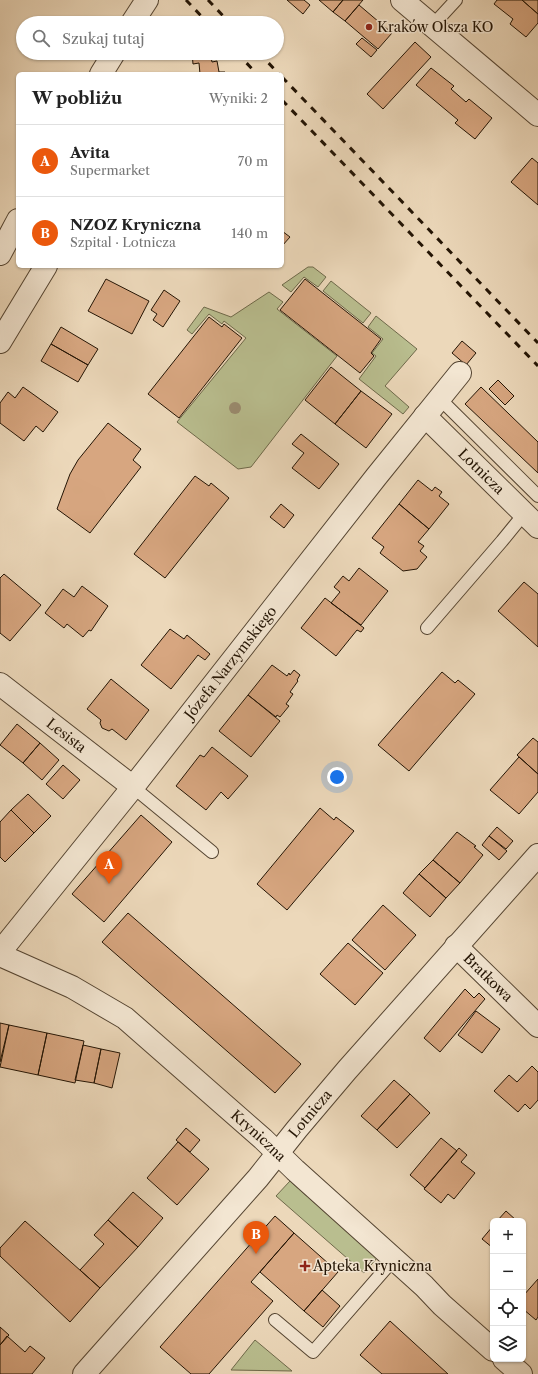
<!DOCTYPE html>
<html lang="pl">
<meta charset="utf-8">
<style>
:root{--surface:#fff;--page:#f6f6f6;--text:#222;--muted:#767676;--line:#e0e0e0;--accent:#ea580c}
body{margin:0;font-family:"Libre Caslon Text",serif;background:var(--page);color:var(--text)}
.controls{position:absolute;right:12px;bottom:12px;display:grid;overflow:hidden;border-radius:6px;box-shadow:0 1px 3px #0004}
.controls button{width:36px;height:36px;display:grid;place-items:center;padding:0;border:0;border-bottom:1px solid var(--line);background:var(--surface);color:var(--text);font:20px sans-serif}
.you{position:absolute;left:337px;top:777px;width:14px;height:14px;margin:-10px;border:3px solid #fff;border-radius:50%;background:#1a73e8;box-shadow:0 0 0 6px #1a73e833}
.badge{display:grid;place-items:center;width:26px;height:26px;border-radius:50%;background:var(--accent);color:#fff;font-size:13px;font-weight:700}
.pin{position:absolute;translate:-50% -33px;filter:drop-shadow(0 1px 2px #0008)}
.pin::after{content:'';position:absolute;top:21px;width:14px;height:12px;background:inherit;clip-path:polygon(0 0,100% 0,50% 100%)}
.list{margin:0;padding:0;list-style:none}
h2{display:flex;justify-content:space-between;align-items:center;height:52px;margin:0;padding:0 16px;font-size:17px}
h2 small{font-size:13px;font-weight:400;color:var(--muted)}
.list li{display:grid;grid-template-columns:26px 1fr auto;gap:12px;align-items:center;box-sizing:border-box;height:72px;padding:0 16px;border-top:1px solid var(--line)}
.list b{display:block;font-size:15px;white-space:nowrap}
.list p{margin:0;font-size:13px;white-space:nowrap;color:var(--muted)}
.list em{font-size:13px;font-style:normal;color:var(--muted)}
.icon{flex:none;width:22px;height:22px;fill:none;stroke:currentColor;stroke-width:2;stroke-linecap:round;stroke-linejoin:round}
.map{position:relative;flex:none;width:538px;height:1374px;overflow:hidden}
.search{position:absolute;background:var(--surface);box-shadow:0 1px 3px #0004;left:16px;top:16px;width:268px;height:44px;display:flex;align-items:center;gap:10px;box-sizing:border-box;padding:0 14px;border-radius:22px;color:var(--muted);font-size:15px}
.panel{position:absolute;background:var(--surface);box-shadow:0 1px 3px #0004;left:16px;top:72px;width:268px;height:196px;border-radius:6px}
.map>svg:first-child{display:block}
</style>
<div class="map">
<svg width="538" height="1374" viewBox="0 0 538 1374">
<rect width="100%" height="100%" fill="#ecd8ba"/>
<filter id="stains"><feTurbulence type="fractalNoise" baseFrequency=".005" numOctaves="4"/><feColorMatrix values="0 0 0 0 .2 0 0 0 0 .09 0 0 0 0 .02 0 0 0 .5 -.17"/></filter>
<radialGradient id="worn" r=".72"><stop offset=".6" stop-color="#630" stop-opacity="0"/><stop offset="1" stop-color="#630" stop-opacity=".3"/></radialGradient>
<path fill="#b9be8f" stroke="#6e694a" d="M 308,267 L 313,267 L 326,277 L 318,287 L 304,277 L 291,292 L 282,285 Z
M 331,281 L 371,313 L 363,323 L 323,291 Z
M 269,292 L 283,302 L 277,309 L 337,356 L 251,467 L 238,469 L 177,422 L 246,338 L 224,321 L 222,324 L 209,314 L 192,334 L 187,330 L 204,307 L 231,317 Z
M 376,316 L 417,349 L 385,386 L 409,407 L 403,414 L 359,379 L 376,356 L 372,353 L 383,339 L 368,327 Z
M 290,1181 L 377,1258 L 364,1273 L 276,1196 Z
M 255,1340 L 292,1371 L 231,1370 Z"/>
<path fill="#d7a680" stroke="#231404" d="M 287,0 L 304,0 L 310,5 L 303,14 Z
M 319,0 L 343,0 L 333,12 Z
M 343,0 L 363,0 L 345,21 L 333,12 Z
M 497,0 L 522,0 L 538,14 L 538,23 L 526,37 L 510,24 L 513,19 L 494,4 Z
M 522,0 L 538,0 L 538,14 Z
M 359,5 L 392,33 L 378,49 L 345,21 Z
M 362,38 L 377,50 L 371,57 L 356,44 Z
M 415,42 L 431,57 L 383,109 L 367,94 Z
M 192,53 L 210,53 L 212,62 L 217,61 L 219,72 L 225,72 L 225,74 L 200,74 L 199,63 L 193,64 Z
M 431,68 L 454,86 L 451,89 L 466,102 L 469,99 L 492,118 L 475,139 L 455,123 L 458,120 L 416,85 Z
M 532,158 L 538,163 L 538,205 L 511,182 Z
M 282,231 L 290,237 L 282,246 Z
M 106,279 L 149,301 L 132,334 L 88,311 Z
M 305,279 L 381,339 L 371,353 L 374,356 L 360,373 L 280,310 Z
M 164,290 L 180,301 L 163,327 L 153,320 L 157,314 L 151,310 Z
M 209,317 L 222,327 L 224,324 L 242,338 L 179,418 L 148,394 Z
M 61,327 L 98,349 L 88,365 L 51,344 Z
M 462,341 L 476,353 L 466,365 L 452,353 Z
M 51,344 L 88,365 L 78,382 L 41,361 Z
M 331,367 L 361,391 L 335,424 L 305,400 Z
M 498,380 L 514,396 L 505,405 L 489,389 Z
M 23,387 L 58,412 L 43,432 L 36,426 L 24,441 L 0,423 L 0,403 L 8,392 L 15,398 Z
M 481,387 L 538,442 L 538,473 L 465,404 Z
M 361,391 L 392,414 L 366,448 L 335,424 Z
M 108,423 L 141,449 L 133,460 L 141,467 L 90,533 L 57,509 L 70,474 L 78,460 Z
M 301,434 L 339,464 L 319,489 L 292,468 L 304,453 L 292,444 Z
M 195,476 L 209,486 L 211,483 L 229,498 L 165,578 L 134,554 Z
M 418,480 L 432,491 L 435,487 L 442,492 L 439,496 L 449,504 L 429,529 L 399,504 Z
M 281,504 L 294,515 L 284,528 L 270,517 Z
M 399,504 L 429,529 L 418,542 L 424,546 L 420,551 L 427,557 L 417,569 L 403,571 L 380,553 L 384,547 L 372,538 Z
M 359,568 L 388,591 L 361,625 L 331,603 L 340,592 L 334,587 L 343,576 L 349,581 Z
M 4,574 L 41,605 L 10,641 L 0,633 L 0,578 Z
M 524,582 L 538,594 L 538,647 L 498,611 Z
M 82,586 L 108,606 L 91,631 L 89,630 L 83,637 L 67,624 L 64,628 L 45,613 L 63,589 L 74,597 Z
M 325,598 L 364,628 L 361,632 L 357,630 L 336,656 L 301,628 Z
M 170,629 L 184,639 L 187,635 L 210,654 L 205,660 L 198,655 L 171,689 L 141,665 Z
M 272,665 L 287,676 L 289,673 L 290,675 L 294,670 L 300,675 L 297,680 L 298,681 L 290,692 L 293,694 L 286,704 L 289,706 L 280,717 L 277,715 L 276,717 L 248,695 Z
M 442,672 L 455,683 L 458,680 L 475,694 L 409,771 L 378,745 Z
M 111,679 L 149,710 L 126,740 L 112,729 L 109,731 L 102,728 L 100,723 L 101,720 L 87,709 Z
M 248,695 L 280,721 L 251,757 L 219,731 Z
M 17,724 L 40,743 L 23,763 L 0,745 Z
M 533,738 L 538,742 L 538,774 L 517,755 Z
M 40,743 L 59,760 L 42,780 L 23,763 Z
M 212,747 L 248,776 L 228,799 L 221,792 L 206,810 L 176,786 L 200,755 L 204,757 Z
M 519,757 L 538,774 L 538,792 L 519,814 L 490,790 Z
M 63,765 L 80,780 L 63,799 L 46,784 Z
M 28,794 L 51,816 L 34,833 L 11,810 Z
M 320,808 L 334,820 L 336,817 L 354,831 L 287,910 L 257,884 Z
M 11,810 L 34,833 L 5,862 L 0,857 L 0,822 Z
M 141,815 L 172,842 L 104,922 L 72,894 Z
M 497,827 L 513,841 L 506,849 L 489,836 Z
M 457,832 L 476,846 L 474,847 L 483,855 L 460,883 L 433,860 Z
M 489,836 L 507,851 L 499,860 L 482,845 Z
M 433,860 L 460,883 L 446,898 L 419,874 Z
M 419,874 L 446,898 L 430,917 L 403,893 Z
M 383,905 L 416,935 L 385,970 L 352,940 Z
M 128,913 L 301,1064 L 275,1093 L 102,942 Z
M 348,943 L 383,973 L 355,1005 L 320,974 Z
M 465,989 L 474,998 L 479,993 L 485,999 L 440,1052 L 424,1038 Z
M 476,1011 L 500,1029 L 482,1053 L 458,1035 Z
M 0,1023 L 9,1025 L 0,1062 Z
M 9,1025 L 47,1033 L 38,1075 L 0,1067 Z
M 47,1033 L 84,1041 L 75,1083 L 38,1075 Z
M 83,1045 L 101,1049 L 94,1083 L 75,1080 Z
M 101,1049 L 120,1053 L 112,1088 L 94,1083 Z
M 532,1066 L 538,1072 L 538,1100 L 530,1109 L 525,1104 L 518,1112 L 494,1091 L 509,1075 L 517,1082 Z
M 394,1080 L 410,1094 L 377,1130 L 361,1116 Z
M 410,1094 L 430,1113 L 397,1148 L 377,1130 Z
M 186,1128 L 200,1140 L 190,1152 L 176,1140 Z
M 441,1138 L 457,1151 L 425,1188 L 410,1175 Z
M 178,1142 L 209,1169 L 177,1205 L 147,1178 Z
M 459,1148 L 467,1155 L 461,1162 L 475,1173 L 454,1199 L 448,1194 L 441,1203 L 424,1189 Z
M 133,1192 L 163,1218 L 138,1247 L 108,1220 Z
M 506,1211 L 517,1221 L 497,1221 Z
M 275,1216 L 294,1233 L 251,1282 L 273,1301 L 209,1374 L 191,1374 L 160,1347 Z
M 108,1220 L 138,1247 L 100,1288 L 80,1270 L 104,1244 L 94,1235 Z
M 25,1221 L 100,1288 L 70,1322 L 0,1256 L 0,1248 Z
M 493,1226 L 493,1248 L 482,1239 Z
M 294,1233 L 338,1272 L 304,1311 L 260,1272 Z
M 538,1279 L 538,1317 L 536,1320 L 523,1309 L 523,1296 Z
M 322,1290 L 340,1306 L 323,1327 L 304,1311 Z
M 390,1321 L 448,1374 L 382,1374 L 360,1355 Z
M 0,1327 L 9,1335 L 0,1345 Z
M 7,1336 L 25,1352 L 30,1346 L 45,1358 L 32,1374 L 0,1374 L 0,1345 Z"/>
<g fill="none" stroke-linecap="round" stroke-linejoin="round">
<g stroke="#554532" stroke-width="14">
<path id="service" d="M 432,26 L 456,0
M 439,398 L 538,496
M 427,628 L 502,541 L 524,514
M 133,787 L 212,852
M 275,1320 L 313,1352 L 394,1259"/>
</g>
<g stroke="#554532" stroke-width="24">
<g id="minor">
<path d="M 402,0 L 538,115"/>
<path d="M 0,342 L 46,266"/>
<path id="s1" d="M 425,416 L 538,527"/>
<path id="s2" d="M 0,684 L 133,787"/>
<path id="s3" d="M 456,946 L 538,1026"/>
<path id="s4" d="M 0,952 L 133,787 L 376,477 L 460,373"/>
<path id="s5" d="M 0,955 L 72,987 L 125,1018 L 263,1139 L 295,1170 L 424,1286 L 442,1305 L 493,1350"/>
<path d="M 504,1359 L 521,1374"/>
<path id="s6" d="M 84,1374 L 258,1178 L 297,1129 L 347,1070 L 538,855"/>
</g>
</g>
<g stroke="#554532" stroke-width="24">
<path id="tertiary" d="M 132,23 L 147,0
M 101,74 L 114,53
M 0,254 L 18,220"/>
</g>
<use href="#service" stroke="#f3e6d2" stroke-width="12"/>
<use href="#minor" stroke="#f3e6d2" stroke-width="22"/>
<use href="#tertiary" stroke="#f3e6d2" stroke-width="22"/>
<path stroke="#231404" stroke-width="3" stroke-dasharray="7 7" stroke-linecap="butt" d="M 186,0 L 208,23
M 208,0 L 230,23
M 237,53 L 257,74
M 259,53 L 279,74
M 282,77 L 538,343
M 282,100 L 538,366"/>
</g>
<circle fill="#9b8d71" cx="235" cy="408" r="6"/>
<g fill="#8f2418" stroke="#f3e6d2" stroke-width="1.5">
<circle cx="369" cy="27" r="4"/>
<path d="M303 1260h4v4h4v4h-4v4h-4v-4h-4v-4h4z"/>
</g>
<g text-anchor="middle" dominant-baseline="central" stroke-width="3" stroke-linejoin="round" paint-order="stroke">
<g font-size="14" fill="#231404" stroke="#f3e6d2" text-anchor="start">
<text x="377" y="27">Kraków Olsza KO</text>
<text x="313" y="1266">Apteka Kryniczna</text>
</g>
<g font-size="14" fill="#231404" stroke="#f3e6d2">
<text stroke="none"><textPath href="#s1" startOffset="79">Lotnicza</textPath></text>
<text stroke="none"><textPath href="#s4" startOffset="370">Józefa Narzymskiego</textPath></text>
<text stroke="none"><textPath href="#s2" startOffset="84">Lesista</textPath></text>
<text stroke="none"><textPath href="#s3" startOffset="45">Bratkowa</textPath></text>
<text stroke="none"><textPath href="#s6" startOffset="345">Lotnicza</textPath></text>
<text stroke="none"><textPath href="#s5" startOffset="318">Kryniczna</textPath></text>
</g>
</g>
<rect width="100%" height="100%" filter="url(#stains)"/>
<rect width="100%" height="100%" fill="url(#worn)"/>
</svg>
<div class="controls">
<button>+</button>
<button>−</button>
<button><svg class="icon" aria-label="locate" viewBox="0 0 24 24"><circle cx="12" cy="12" r="6"/><path d="M12 2v4M12 18v4M2 12h4M18 12h4"/></svg></button>
<button><svg class="icon" aria-label="layers" viewBox="0 0 24 24"><path d="M12 4l9 5-9 5-9-5zM3 14l9 5 9-5"/></svg></button>
</div>
<div class="you"></div>
<div class="pin badge" style="left:109px;top:884px">A</div>
<div class="pin badge" style="left:256px;top:1254px">B</div>
<div class="search"><svg class="icon" aria-label="search" viewBox="0 0 24 24"><circle cx="10" cy="10" r="6"/><path d="M15 15l6 6"/></svg>Szukaj tutaj</div>
<section class="panel">
<h2>W pobliżu<small>Wyniki: 2</small></h2>
<ul class="list">
<li><span class="badge">A</span><div><b>Avita</b><p>Supermarket</p></div><em>70 m</em></li>
<li><span class="badge">B</span><div><b>NZOZ Kryniczna</b><p>Szpital · Lotnicza</p></div><em>140 m</em></li>
</ul>
</section>
</div>
